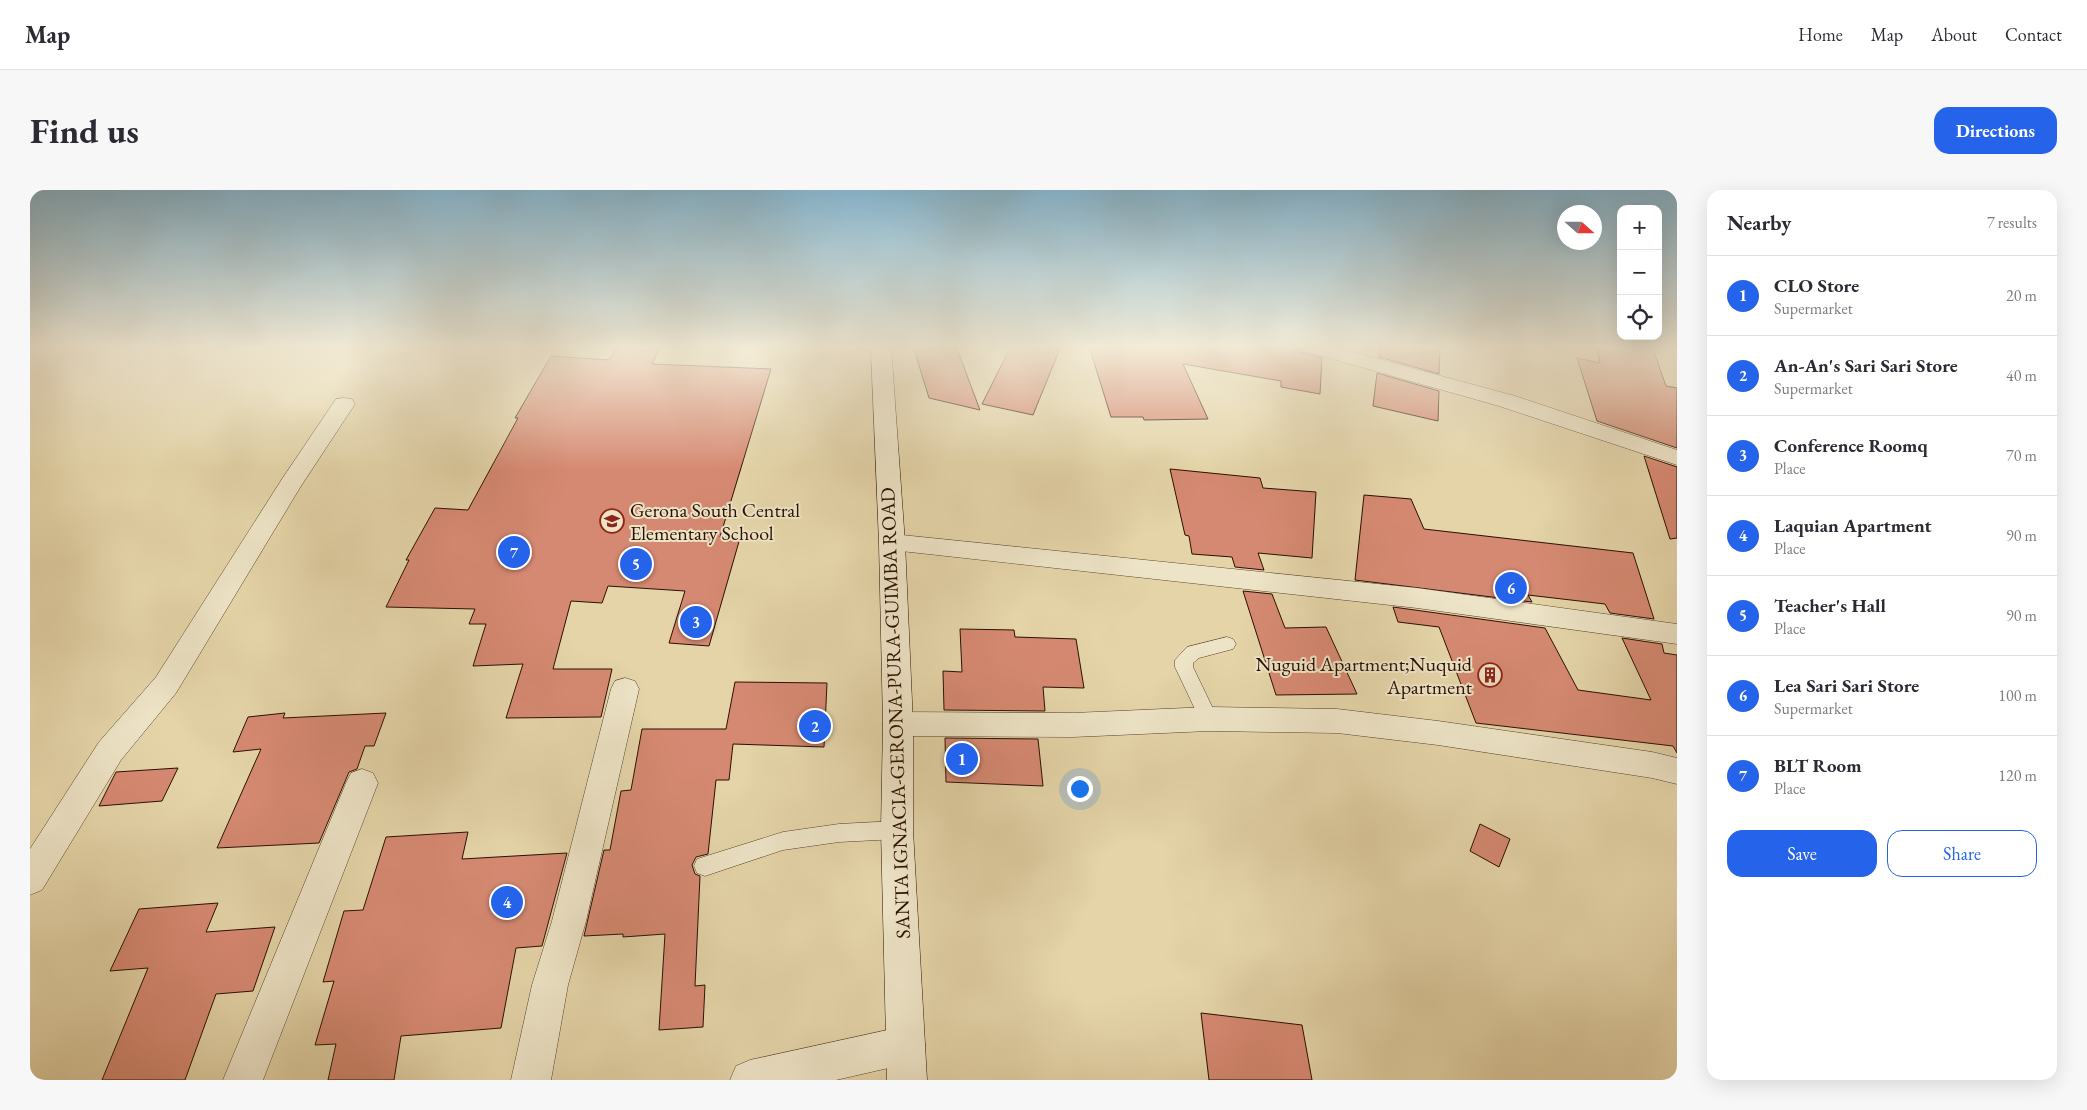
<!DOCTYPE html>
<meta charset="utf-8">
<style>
:root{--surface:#fff;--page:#f7f7f7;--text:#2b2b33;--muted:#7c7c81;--line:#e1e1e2;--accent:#2563eb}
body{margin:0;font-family:"EB Garamond",serif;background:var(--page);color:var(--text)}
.controls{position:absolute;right:15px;top:15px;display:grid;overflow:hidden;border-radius:10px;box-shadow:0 5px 20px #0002}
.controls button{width:45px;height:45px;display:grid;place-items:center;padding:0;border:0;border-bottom:1px solid var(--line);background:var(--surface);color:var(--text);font:25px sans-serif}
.compass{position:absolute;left:1527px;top:15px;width:45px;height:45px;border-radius:50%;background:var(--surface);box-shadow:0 5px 20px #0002;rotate:111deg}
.you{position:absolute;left:1049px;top:598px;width:18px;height:18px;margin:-12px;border:4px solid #fff;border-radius:50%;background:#1a73e8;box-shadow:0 0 0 8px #1a73e833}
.badge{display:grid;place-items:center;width:32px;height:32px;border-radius:50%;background:var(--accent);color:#fff;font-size:16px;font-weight:700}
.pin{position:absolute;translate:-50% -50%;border:2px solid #fff;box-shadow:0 1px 5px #0006}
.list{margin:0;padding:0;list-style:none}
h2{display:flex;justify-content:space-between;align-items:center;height:65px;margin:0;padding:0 20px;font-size:21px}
h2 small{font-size:16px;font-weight:400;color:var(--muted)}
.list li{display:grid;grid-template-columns:32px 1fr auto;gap:15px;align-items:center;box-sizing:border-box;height:80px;padding:0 20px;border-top:1px solid var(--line)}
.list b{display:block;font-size:19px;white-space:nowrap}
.list p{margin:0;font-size:16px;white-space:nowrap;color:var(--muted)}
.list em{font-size:16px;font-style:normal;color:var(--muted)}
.actions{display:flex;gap:10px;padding:15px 20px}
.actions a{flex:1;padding:11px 0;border:1px solid var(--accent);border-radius:15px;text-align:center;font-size:18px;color:var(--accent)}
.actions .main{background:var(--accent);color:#fff}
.icon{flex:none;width:28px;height:28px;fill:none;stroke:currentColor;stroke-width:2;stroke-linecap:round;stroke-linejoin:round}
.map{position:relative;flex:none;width:1647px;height:890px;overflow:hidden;border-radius:15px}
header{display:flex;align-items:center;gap:30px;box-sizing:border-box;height:70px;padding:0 25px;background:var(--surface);border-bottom:1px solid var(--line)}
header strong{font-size:24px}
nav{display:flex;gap:28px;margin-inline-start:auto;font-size:18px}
.intro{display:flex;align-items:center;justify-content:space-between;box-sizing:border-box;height:120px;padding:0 30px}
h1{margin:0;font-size:35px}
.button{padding:12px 22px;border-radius:15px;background:var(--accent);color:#fff;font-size:18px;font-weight:700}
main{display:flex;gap:30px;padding:0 30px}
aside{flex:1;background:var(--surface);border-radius:15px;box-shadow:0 5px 20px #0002}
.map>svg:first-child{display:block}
</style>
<header>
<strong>Map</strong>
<nav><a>Home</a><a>Map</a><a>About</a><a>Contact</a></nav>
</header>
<div class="intro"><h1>Find us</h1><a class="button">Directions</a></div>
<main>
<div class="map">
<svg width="1647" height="890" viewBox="0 0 1647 890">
<rect width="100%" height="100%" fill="#e4d4a8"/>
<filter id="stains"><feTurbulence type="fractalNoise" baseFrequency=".004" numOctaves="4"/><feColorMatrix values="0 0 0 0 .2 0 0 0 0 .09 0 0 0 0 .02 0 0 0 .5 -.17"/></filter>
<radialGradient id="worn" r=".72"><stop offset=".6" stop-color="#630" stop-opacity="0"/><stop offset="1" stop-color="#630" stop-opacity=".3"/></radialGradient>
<path fill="#d68972" stroke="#290f00" d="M 587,156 L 630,157 L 622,174 L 741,179 L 690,347 L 710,348 L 679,456 L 639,453 L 655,401 L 578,396 L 572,413 L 541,411 L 523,479 L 582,479 L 571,527 L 476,528 L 493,474 L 443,476 L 456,434 L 439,434 L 445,419 L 356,417 L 379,370 L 376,370 L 405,318 L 438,320 L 488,228 L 485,228 L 521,166 L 579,170 Z
M 883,156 L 926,156 L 950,220 L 899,208 Z
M 981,156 L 1031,156 L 1003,225 L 952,214 Z
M 1059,156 L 1266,156 L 1270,162 L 1292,168 L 1290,204 L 1251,197 L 1251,191 L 1153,174 L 1178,229 L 1114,230 L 1113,227 L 1081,227 Z
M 1350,156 L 1410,156 L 1409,184 L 1349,167 Z
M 1566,156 L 1622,156 L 1636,196 L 1647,198 L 1647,258 L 1567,231 L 1547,168 L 1570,173 Z
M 1347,183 L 1409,201 L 1408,231 L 1343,216 Z
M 1614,266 L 1647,277 L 1647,348 L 1640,349 Z
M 1140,279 L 1230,288 L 1233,298 L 1286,302 L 1282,368 L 1228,363 L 1234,380 L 1205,377 L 1202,367 L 1162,364 L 1159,346 L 1155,345 Z
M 1334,305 L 1381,309 L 1394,339 L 1603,363 L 1624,429 L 1580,423 L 1575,414 L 1498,405 L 1502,412 L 1325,390 Z
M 1213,401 L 1242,404 L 1255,438 L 1296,437 L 1327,504 L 1246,505 Z
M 1363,417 L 1515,438 L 1548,500 L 1621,510 L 1592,448 L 1632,454 L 1634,463 L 1647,465 L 1647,563 L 1643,556 L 1446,533 L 1409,437 L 1368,432 Z
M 930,439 L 984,440 L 985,447 L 1046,449 L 1054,498 L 1013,497 L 1015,521 L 914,520 L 913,481 L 932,482 Z
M 705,492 L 797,493 L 794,557 L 703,554 L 699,590 L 686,590 L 678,664 L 666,667 L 662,675 L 665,684 L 670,686 L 665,796 L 675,795 L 673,837 L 629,840 L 635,744 L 593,747 L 593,744 L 554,746 L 574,660 L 580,660 L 591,601 L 601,600 L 612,539 L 696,539 Z
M 255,523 L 253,528 L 356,523 L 344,556 L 335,556 L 327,579 L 319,582 L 289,653 L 187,658 L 231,559 L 203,562 L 218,527 Z
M 915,548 L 1008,549 L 1013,596 L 916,592 Z
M 148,578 L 132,611 L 69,616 L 86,582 Z
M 1450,634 L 1480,649 L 1469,677 L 1440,661 Z
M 438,642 L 432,669 L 537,663 L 512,756 L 486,758 L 471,838 L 371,846 L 364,890 L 298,890 L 306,854 L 285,855 L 304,791 L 293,792 L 314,721 L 333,720 L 356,647 Z
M 188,713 L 176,742 L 245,737 L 223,801 L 186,804 L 155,890 L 72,890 L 118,778 L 80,781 L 109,719 Z
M 1171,823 L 1272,835 L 1282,890 L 1179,890 Z"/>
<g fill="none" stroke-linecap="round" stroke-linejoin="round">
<g stroke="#58402a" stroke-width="1">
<path id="lane" d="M 1197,447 L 1203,449 L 1206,454 L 1203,459 L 1169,468 L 1163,473 L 1163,477 L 1188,529 L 1186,534 L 1179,537 L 1172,534 L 1145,477 L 1145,470 L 1157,457 Z
M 867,631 L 874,633 L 877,640 L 874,647 L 867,649 L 809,652 L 753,660 L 675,686 L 667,683 L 664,676 L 667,669 L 753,642 L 809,634 Z"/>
</g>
<g stroke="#58402a" stroke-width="1">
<path id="street" d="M 1268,156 L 1300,156 L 1485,206 L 1647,260 L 1647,275 L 1469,216 L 1271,160 Z
M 314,208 L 322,209 L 325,214 L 271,296 L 146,503 L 91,570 L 12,700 L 0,705 L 0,659 L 69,552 L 126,487 L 252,289 L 306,209 Z
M 862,344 L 1387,398 L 1647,434 L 1647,454 L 1387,418 L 853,359 L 849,353 L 853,347 Z
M 595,488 L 605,491 L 609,499 L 556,731 L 538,795 L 521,890 L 481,890 L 502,795 L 522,731 L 581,499 L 585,491 Z
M 1179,517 L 1307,519 L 1408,531 L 1622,562 L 1647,568 L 1647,594 L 1622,588 L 1408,555 L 1307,543 L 1179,541 L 1043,547 L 868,546 L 857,543 L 853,534 L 857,525 L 868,522 L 1043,523 Z
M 332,579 L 343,583 L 348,593 L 233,890 L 193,890 L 316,593 L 321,583 Z
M 876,836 L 890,841 L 895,855 L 890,869 L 876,874 L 806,890 L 700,890 L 706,876 L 720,870 Z"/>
</g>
<g stroke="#290f00" stroke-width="1">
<path id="secondary" d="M 841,156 L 861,156 L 875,353 L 883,534 L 883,640 L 897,890 L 857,890 L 851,640 L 853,534 L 849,353 Z"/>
</g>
<use href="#lane" fill="#ede3c6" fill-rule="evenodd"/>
<use href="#street" fill="#ede3c6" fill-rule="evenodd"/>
<use href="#secondary" fill="#ede3c6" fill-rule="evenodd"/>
</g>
<linearGradient id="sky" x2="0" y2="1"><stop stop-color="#87b6cf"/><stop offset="0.56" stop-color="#f3ecd8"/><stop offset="1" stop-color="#f3ecd8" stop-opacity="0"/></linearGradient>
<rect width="1647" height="280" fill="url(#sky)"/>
<defs>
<g id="school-ring" transform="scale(1.25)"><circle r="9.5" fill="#ede3c6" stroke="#8f2418" stroke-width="1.5"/><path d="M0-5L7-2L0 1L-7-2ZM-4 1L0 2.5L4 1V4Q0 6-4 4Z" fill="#8f2418"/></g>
<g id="building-ring" transform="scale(1.25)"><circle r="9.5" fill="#ede3c6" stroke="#8f2418" stroke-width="1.5"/><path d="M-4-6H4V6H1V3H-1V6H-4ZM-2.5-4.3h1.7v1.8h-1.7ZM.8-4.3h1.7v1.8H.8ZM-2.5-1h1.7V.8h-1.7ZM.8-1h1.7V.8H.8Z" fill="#8f2418"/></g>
</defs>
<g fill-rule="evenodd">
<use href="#school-ring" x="582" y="331"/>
<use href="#building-ring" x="1460" y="485"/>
</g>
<g text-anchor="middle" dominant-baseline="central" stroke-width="4" stroke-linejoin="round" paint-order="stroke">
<g font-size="20" fill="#290f00" stroke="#ede3c6" text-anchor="start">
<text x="600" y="320">Gerona South Central<tspan x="600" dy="23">Elementary School</tspan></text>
<text x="1442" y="474" text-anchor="end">Nuguid Apartment;Nuquid<tspan x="1442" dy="23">Apartment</tspan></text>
</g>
<g font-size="20" fill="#290f00" stroke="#ede3c6">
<text transform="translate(865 523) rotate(-92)">SANTA IGNACIA-GERONA-PURA-GUIMBA ROAD</text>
</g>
</g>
<rect width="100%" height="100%" filter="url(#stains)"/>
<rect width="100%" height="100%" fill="url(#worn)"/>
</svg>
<div class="controls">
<button>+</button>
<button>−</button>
<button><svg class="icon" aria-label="locate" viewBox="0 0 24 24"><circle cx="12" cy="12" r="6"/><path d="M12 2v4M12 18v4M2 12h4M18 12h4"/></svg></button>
</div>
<svg class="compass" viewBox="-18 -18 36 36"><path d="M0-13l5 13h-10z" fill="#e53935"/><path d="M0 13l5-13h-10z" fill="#7c7c81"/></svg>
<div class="you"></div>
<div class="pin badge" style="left:932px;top:569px">1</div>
<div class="pin badge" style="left:785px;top:536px">2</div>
<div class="pin badge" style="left:666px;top:432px">3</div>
<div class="pin badge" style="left:477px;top:712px">4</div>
<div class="pin badge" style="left:606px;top:374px">5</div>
<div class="pin badge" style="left:1481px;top:398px">6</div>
<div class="pin badge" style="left:484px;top:362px">7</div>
</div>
<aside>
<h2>Nearby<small>7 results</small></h2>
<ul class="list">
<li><span class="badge">1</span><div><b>CLO Store</b><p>Supermarket</p></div><em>20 m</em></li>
<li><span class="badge">2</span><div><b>An-An's Sari Sari Store</b><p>Supermarket</p></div><em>40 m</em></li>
<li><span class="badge">3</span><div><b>Conference Roomq</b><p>Place</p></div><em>70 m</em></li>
<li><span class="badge">4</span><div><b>Laquian Apartment</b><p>Place</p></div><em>90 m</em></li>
<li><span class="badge">5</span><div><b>Teacher's Hall</b><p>Place</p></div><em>90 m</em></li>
<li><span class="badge">6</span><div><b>Lea Sari Sari Store</b><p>Supermarket</p></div><em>100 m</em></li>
<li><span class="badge">7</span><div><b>BLT Room</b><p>Place</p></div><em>120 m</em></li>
</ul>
<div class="actions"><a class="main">Save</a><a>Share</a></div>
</aside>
</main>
